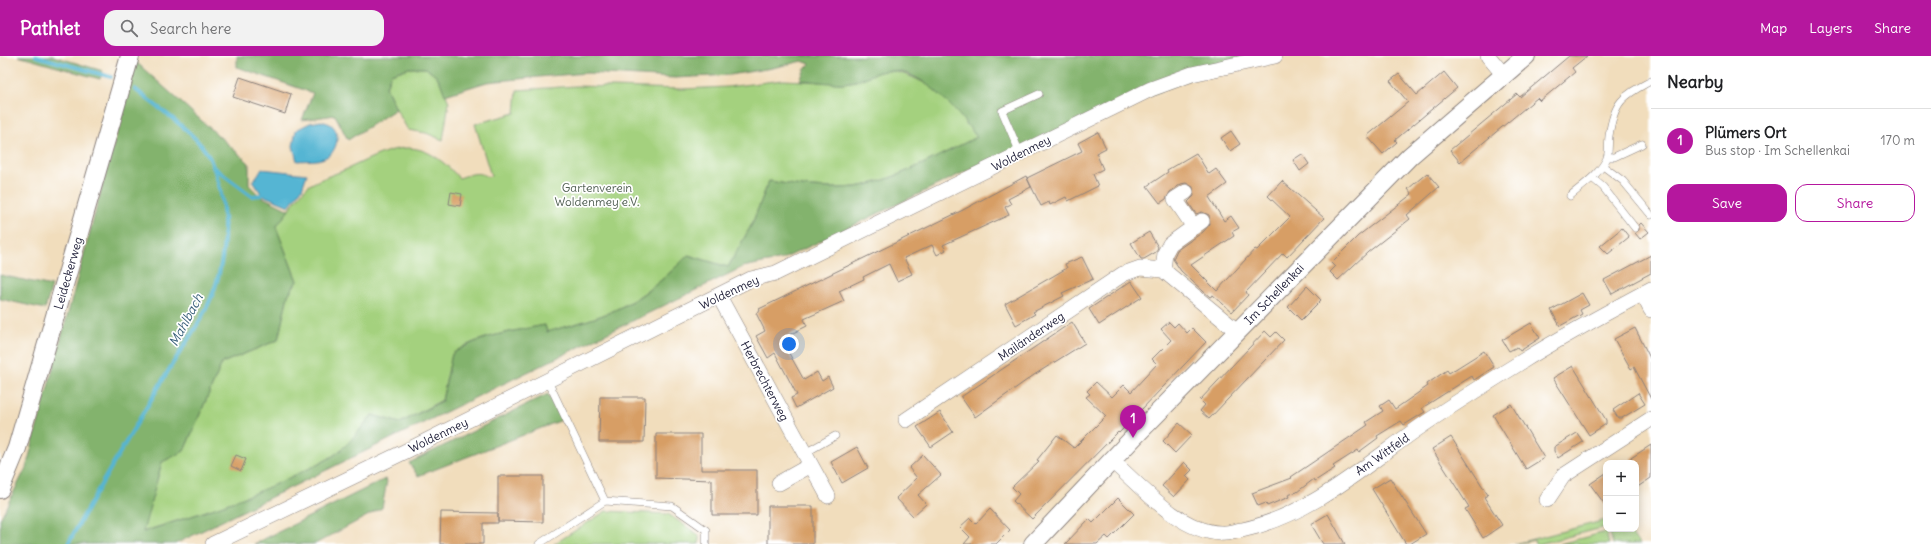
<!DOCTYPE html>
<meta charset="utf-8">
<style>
:root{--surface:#fff;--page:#f2f2f2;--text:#202124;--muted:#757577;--line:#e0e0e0;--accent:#b5179e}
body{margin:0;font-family:Delius,sans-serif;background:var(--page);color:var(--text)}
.controls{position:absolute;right:12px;bottom:12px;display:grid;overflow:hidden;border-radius:8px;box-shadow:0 2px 10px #0003}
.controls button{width:36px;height:36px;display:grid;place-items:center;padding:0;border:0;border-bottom:1px solid var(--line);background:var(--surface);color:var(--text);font:20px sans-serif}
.you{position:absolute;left:789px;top:288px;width:14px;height:14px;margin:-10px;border:3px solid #fff;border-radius:50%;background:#1a73e8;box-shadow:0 0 0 6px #1a73e833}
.badge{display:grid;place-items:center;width:26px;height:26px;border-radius:50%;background:var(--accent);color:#fff;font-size:13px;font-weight:700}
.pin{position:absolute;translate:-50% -33px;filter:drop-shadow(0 1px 2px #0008)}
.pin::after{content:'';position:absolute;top:21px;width:14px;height:12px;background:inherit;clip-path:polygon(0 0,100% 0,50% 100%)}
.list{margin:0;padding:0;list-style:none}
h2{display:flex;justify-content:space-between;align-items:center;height:52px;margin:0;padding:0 16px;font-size:17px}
h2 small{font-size:13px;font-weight:400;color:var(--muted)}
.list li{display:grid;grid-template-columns:26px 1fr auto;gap:12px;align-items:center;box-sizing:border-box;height:64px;padding:0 16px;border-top:1px solid var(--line)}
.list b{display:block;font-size:15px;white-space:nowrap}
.list p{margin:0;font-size:13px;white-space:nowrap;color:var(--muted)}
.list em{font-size:13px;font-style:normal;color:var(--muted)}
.actions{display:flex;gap:8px;padding:12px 16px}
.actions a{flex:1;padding:9px 0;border:1px solid var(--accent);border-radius:12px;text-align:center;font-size:14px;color:var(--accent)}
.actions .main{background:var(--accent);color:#fff}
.icon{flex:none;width:22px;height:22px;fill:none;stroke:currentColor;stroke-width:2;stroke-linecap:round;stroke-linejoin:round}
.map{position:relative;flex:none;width:1651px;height:488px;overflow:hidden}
header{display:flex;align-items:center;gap:24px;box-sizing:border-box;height:56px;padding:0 20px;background:var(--accent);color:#fff}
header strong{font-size:19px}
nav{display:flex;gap:22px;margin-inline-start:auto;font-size:14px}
.search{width:280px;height:36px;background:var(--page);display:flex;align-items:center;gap:10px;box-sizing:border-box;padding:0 14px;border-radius:12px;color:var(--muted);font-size:15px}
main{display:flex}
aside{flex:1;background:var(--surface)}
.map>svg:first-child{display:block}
</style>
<header>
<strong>Pathlet</strong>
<div class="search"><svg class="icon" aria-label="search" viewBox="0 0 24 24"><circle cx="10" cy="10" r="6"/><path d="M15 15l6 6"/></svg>Search here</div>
<nav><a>Map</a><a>Layers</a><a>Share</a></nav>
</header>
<main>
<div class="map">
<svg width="1651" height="488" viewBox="0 0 1651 488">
<rect width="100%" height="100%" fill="#fff"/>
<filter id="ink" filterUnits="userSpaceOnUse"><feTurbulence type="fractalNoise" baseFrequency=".025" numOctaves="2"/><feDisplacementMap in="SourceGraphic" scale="8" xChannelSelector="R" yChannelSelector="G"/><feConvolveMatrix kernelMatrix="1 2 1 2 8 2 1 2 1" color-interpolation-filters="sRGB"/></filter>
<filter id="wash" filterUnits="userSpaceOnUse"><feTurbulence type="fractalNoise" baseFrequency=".012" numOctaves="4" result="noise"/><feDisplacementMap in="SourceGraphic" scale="16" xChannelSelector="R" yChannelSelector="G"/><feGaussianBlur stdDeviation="0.9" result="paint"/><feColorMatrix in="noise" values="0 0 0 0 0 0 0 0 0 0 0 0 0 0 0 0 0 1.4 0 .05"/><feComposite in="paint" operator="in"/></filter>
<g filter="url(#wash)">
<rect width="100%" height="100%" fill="#f1ddbc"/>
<path fill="#a4d17e" stroke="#637a5c" d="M 409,12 L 426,12 L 439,23 L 449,46 L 443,84 L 426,77 L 408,74 L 396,53 L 386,31 L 391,18 Z
M 887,14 C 933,22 950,47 977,81 C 941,98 894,126 855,131 C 826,134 798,130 769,125 L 752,168 L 728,211 L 688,199 C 664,224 635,247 603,259 C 585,266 566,270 547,276 L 545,269 C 513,276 478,279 452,298 L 442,344 L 400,367 L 372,359 C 361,373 351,386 337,397 C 325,406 310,412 297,419 C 247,443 195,459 142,476 L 162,406 L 184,395 L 222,307 L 278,284 L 288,239 L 297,225 L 276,171 C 286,158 295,144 306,132 C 313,125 335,118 345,114 C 393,92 417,75 459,122 C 469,119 478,114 487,121 L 491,120 L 475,68 L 515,57 L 517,34 L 576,30 L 682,33 L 727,31 L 783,24 L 844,27 L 856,25 L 872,18 Z
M 606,455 L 668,458 L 699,479 L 699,488 L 554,488 Z
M 1606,464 L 1606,471 L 1539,488 L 1535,488 L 1534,484 L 1514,488 Z
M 1609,473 L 1625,473 L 1640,488 L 1613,488 Z
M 1606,476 L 1609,488 L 1559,488 Z"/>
<path fill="#83b36d" stroke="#526a54" d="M 18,0 L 53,0 L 103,15 L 100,23 Z
M 237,0 L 1247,0 L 998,100 L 783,203 L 743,211 L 175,488 L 0,488 L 0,463 L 26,412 L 136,6 L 249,107 L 249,129 L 260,140 L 289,154 L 276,171 L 297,225 L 288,239 L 278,284 L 222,307 L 184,395 L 162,406 L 143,476 C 195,459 247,443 297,418 C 310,412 325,406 337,397 C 351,386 361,372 372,359 L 400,367 L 442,345 L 452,298 C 478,280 514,275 545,269 L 547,276 C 566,270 585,266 603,259 C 636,247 664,224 688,199 L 728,211 L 752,168 L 769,125 C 798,130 826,134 855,131 C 894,126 941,98 977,81 C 956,55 924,12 886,15 C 874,16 866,23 855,25 C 838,30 817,25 800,24 L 805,13 L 810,8 L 802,5 L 772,12 L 730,19 L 675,22 L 587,17 L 549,20 L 487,26 L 445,39 L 439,23 L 426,12 L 409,12 L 391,18 L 386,31 L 396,53 L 348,84 L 335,59 L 302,64 L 313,37 L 237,11 Z
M 0,219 L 52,230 L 45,253 L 0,243 Z
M 548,338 L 562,364 L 418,420 L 409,407 Z
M 385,423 L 387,425 L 382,452 L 315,488 L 254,488 Z"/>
<path fill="#55b5d3" stroke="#3c6c87" d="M 321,65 C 324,66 328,67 330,68 C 341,74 338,94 328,100 C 319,106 307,104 297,105 L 293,90 L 296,74 L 310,67 Z
M 262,113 L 307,118 L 302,133 L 289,150 L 262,139 L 253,125 Z"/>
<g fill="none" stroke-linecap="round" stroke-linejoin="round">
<path stroke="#55b5d3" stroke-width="4" d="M 36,0 L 111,21
M 213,111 L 252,140 L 262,139
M 68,488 C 99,430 133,374 167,317 C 184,288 208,258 217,225 C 228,186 227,140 210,103 C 199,78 156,51 135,33"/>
</g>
<g id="blocks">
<path fill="#d79e65" d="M 1569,0 L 1587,0 L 1572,12 L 1575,16 L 1540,45 L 1537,42 L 1460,106 L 1450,94 L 1517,38 L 1520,41 Z
M 1444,16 L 1457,32 L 1395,84 L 1397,86 L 1383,98 L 1367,80 L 1408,46 L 1390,25 L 1399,18 L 1417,39 Z
M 240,21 L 291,38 L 285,58 L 233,41 Z
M 1231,75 L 1240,88 L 1230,95 L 1221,82 Z
M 1098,76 L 1106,92 L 1096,97 L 1103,113 L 1093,118 L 1098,130 L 1068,145 L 1066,141 L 1050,149 L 1049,146 L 1041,150 L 1027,122 L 1031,131 L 1008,143 L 1011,148 L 1005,151 L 1009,159 L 943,189 L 946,194 L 937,199 L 932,189 L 904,202 L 912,218 L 897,225 L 889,208 L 863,221 L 864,223 L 839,235 L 844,245 L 804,263 L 807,270 L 781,283 L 804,324 L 817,316 L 822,325 L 828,321 L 833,331 L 796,352 L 791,342 L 797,339 L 775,297 L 768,302 L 756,280 L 765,275 L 756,257 L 760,255 L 759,253 L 963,154 L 1026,120 L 1027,122 L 1082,95 L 1078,87 Z
M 1196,97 L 1209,118 L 1216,113 L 1227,128 L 1209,141 L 1224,165 L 1231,160 L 1239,172 L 1232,176 L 1234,180 L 1191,209 L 1217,235 L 1255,193 L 1257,194 L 1290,161 L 1268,140 L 1282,125 L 1324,162 L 1287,201 L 1283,197 L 1246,236 L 1248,239 L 1232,256 L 1213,239 L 1210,241 L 1203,235 L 1181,215 L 1173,203 L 1177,194 L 1203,176 L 1210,168 L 1209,159 L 1202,156 L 1196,158 L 1188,146 L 1194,140 L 1193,131 L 1186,127 L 1181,128 L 1170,136 L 1166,143 L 1160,147 L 1147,130 L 1168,116 L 1167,114 Z
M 1302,98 L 1309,108 L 1300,115 L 1293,104 Z
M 1427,117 L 1439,131 L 1407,159 L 1410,163 L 1368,196 L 1338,224 L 1330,216 L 1335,211 L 1331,207 L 1358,180 L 1412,138 L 1408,133 Z
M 451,136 L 462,138 L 460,150 L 449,148 Z
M 1641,167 L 1649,176 L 1640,183 L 1635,177 L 1639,174 L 1639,169 Z
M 1622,172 L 1629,181 L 1608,198 L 1600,190 Z
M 1149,176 L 1158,191 L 1156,196 L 1144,203 L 1141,203 L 1131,187 Z
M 1651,199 L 1651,217 L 1612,238 L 1604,224 Z
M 1082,201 L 1093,223 L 1062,237 L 1064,240 L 1033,256 L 1035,258 L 1016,269 L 1005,248 L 1067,212 L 1065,208 Z
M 1131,225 L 1142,241 L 1099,269 L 1089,253 Z
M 1307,230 L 1321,244 L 1301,264 L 1288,251 Z
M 1582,237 L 1589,249 L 1580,254 L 1582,258 L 1560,270 L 1551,254 Z
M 1072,266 L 1085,287 L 1034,319 L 975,361 L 961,341 Z
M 1169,266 L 1174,271 L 1178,267 L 1187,277 L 1192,272 L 1206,286 L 1119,377 L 1118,376 L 1032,463 L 1013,445 L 1019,438 L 1012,431 L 1039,405 L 1037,404 L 1057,379 L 1074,392 L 1106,360 L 1086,341 L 1090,338 L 1087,335 L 1096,326 L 1112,341 L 1124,329 L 1131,336 L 1157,308 L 1152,303 L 1171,284 L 1161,273 Z
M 1531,267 L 1540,282 L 1520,295 L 1517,291 L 1509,295 L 1502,284 Z
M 1635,272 L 1651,304 L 1651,343 L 1634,311 L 1631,313 L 1614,283 Z
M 1265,275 L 1271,281 L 1276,276 L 1284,284 L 1209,363 L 1200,355 L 1205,349 L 1200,344 Z
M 1484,295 L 1494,311 L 1474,324 L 1472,320 L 1422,352 L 1425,356 L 1404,369 L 1401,365 L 1377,380 L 1378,382 L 1359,396 L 1358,394 L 1333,410 L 1335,412 L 1315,425 L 1314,423 L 1297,436 L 1288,439 L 1289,441 L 1267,450 L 1266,447 L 1258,450 L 1252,437 L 1292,422 L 1291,421 L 1368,369 L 1366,366 L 1383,355 L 1380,350 L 1389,344 L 1395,353 L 1428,330 L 1427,328 L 1447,314 L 1449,317 Z
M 1573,310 L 1606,364 L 1606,368 L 1589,379 L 1553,322 Z
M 1638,337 L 1645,348 L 1622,362 L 1618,362 L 1613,354 Z
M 600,341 L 645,341 L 644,386 L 599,386 Z
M 1511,348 L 1544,402 L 1526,413 L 1493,359 Z
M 940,356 L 953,376 L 931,391 L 917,371 Z
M 1179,367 L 1192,379 L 1175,397 L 1163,385 Z
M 1577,377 L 1583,386 L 1558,402 L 1554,395 L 1554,391 Z
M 656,378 L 701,378 L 701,414 L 757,414 L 757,459 L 712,459 L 712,424 L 656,422 Z
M 1451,381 L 1488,439 L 1484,441 L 1502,469 L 1483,482 L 1465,453 L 1469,451 L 1432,393 Z
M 1651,389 L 1651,422 L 1636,432 L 1636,407 L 1632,407 L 1631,402 Z
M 857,391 L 868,412 L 842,427 L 831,406 Z
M 236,399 L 246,403 L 241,415 L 231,410 Z
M 923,399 L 941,419 L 918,439 L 926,448 L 913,460 L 896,442 L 917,422 L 909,412 Z
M 1184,406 L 1192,414 L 1186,420 L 1190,424 L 1174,441 L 1162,430 Z
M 1606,417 L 1606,450 L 1590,428 Z
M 498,420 L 543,420 L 543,466 L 498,465 L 498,458 L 498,467 L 483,467 L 483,488 L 440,488 L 441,456 L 498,457 Z
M 1390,422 L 1426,478 L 1410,488 L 1406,488 L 1372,433 Z
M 1118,442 L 1134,458 L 1109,483 L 1106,480 L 1097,488 L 1065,488 L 1089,463 L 1093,467 Z
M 768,450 L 813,450 L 813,488 L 768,488 Z
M 990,453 L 1010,474 L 996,488 L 964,488 L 970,481 L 960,471 L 970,462 L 976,468 Z
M 1328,458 L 1336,472 L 1345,488 L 1323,488 L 1311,468 Z"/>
</g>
</g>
<g filter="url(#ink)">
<use href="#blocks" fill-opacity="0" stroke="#8a807c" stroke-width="1"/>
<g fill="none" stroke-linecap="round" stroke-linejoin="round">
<g stroke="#8a807c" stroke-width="8">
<path id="service" d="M 1020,97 L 1002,55 L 1039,38
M 1607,101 L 1614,101 L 1642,88
M 1603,110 L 1623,125 L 1651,159
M 1592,122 L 1603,131 L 1635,172
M 1570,140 C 1583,129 1600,118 1607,102 C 1609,96 1608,87 1609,80 C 1614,46 1622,40 1651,25
M 805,397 L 835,380
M 605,445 L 672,450 L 706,474 L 706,488
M 539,488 L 605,445 L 548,325"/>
</g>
<g stroke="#8a807c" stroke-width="16">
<path id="minor" d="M 1488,0 L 1503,18
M 1186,136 L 1175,143 L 1194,171
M 1163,214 L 1165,197 L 1170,188 L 1202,165
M 1643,238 L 1651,254
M 719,240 L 811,409
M 906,364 L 1123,218 L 1140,212 L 1163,214 L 1238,276
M 1112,405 C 1141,430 1179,475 1220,477 C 1228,478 1235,475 1242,474 C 1309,460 1363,411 1417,373 C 1450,350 1484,329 1518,308 C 1561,281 1606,257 1651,233
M 779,427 L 811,409 L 828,440
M 1547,444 L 1563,420 L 1651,363
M 213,488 L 404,396 L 751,223 L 776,217 L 1151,33 L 1192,18 L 1275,0"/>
</g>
<g stroke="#8a807c" stroke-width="20">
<path id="tertiary" d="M 0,433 L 17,392 L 130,0
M 1033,488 L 1133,382 L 1410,100 L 1526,0"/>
</g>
<use href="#service" stroke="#fff" stroke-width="7"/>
<use href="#minor" stroke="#fff" stroke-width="15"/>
<use href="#tertiary" stroke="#fff" stroke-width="18"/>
</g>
</g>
<g text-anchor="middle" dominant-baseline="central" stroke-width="3.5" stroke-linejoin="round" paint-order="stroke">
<g font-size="12" fill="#22223b" stroke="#fff">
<text transform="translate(1021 97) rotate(-27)">Woldenmey</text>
<text transform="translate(68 217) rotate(-74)">Leideckerweg</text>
<text transform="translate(729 236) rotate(-25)">Woldenmey</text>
<text transform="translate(1274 238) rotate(-46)">Im Schellenkai</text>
<text transform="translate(1031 280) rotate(-34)">Mailänderweg</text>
<text transform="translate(765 325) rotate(62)">Herbrechterweg</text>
<text transform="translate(438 379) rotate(-26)">Woldenmey</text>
<text transform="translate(1382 398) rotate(-35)">Am Wittfeld</text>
</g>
<g font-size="12" fill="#505f52" stroke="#fff">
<text x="597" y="131">Gartenverein<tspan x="597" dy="14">Woldenmey e.V.</tspan></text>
</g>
<g font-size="13" font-style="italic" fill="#365d78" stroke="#fff">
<text transform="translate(186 264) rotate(-62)">Mahlbach</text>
</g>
</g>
</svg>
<div class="controls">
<button>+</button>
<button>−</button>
</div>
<div class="you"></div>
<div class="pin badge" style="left:1133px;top:382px">1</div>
</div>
<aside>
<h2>Nearby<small></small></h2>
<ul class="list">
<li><span class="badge">1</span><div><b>Plümers Ort</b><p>Bus stop · Im Schellenkai</p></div><em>170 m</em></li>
</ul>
<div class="actions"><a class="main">Save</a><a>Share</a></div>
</aside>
</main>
